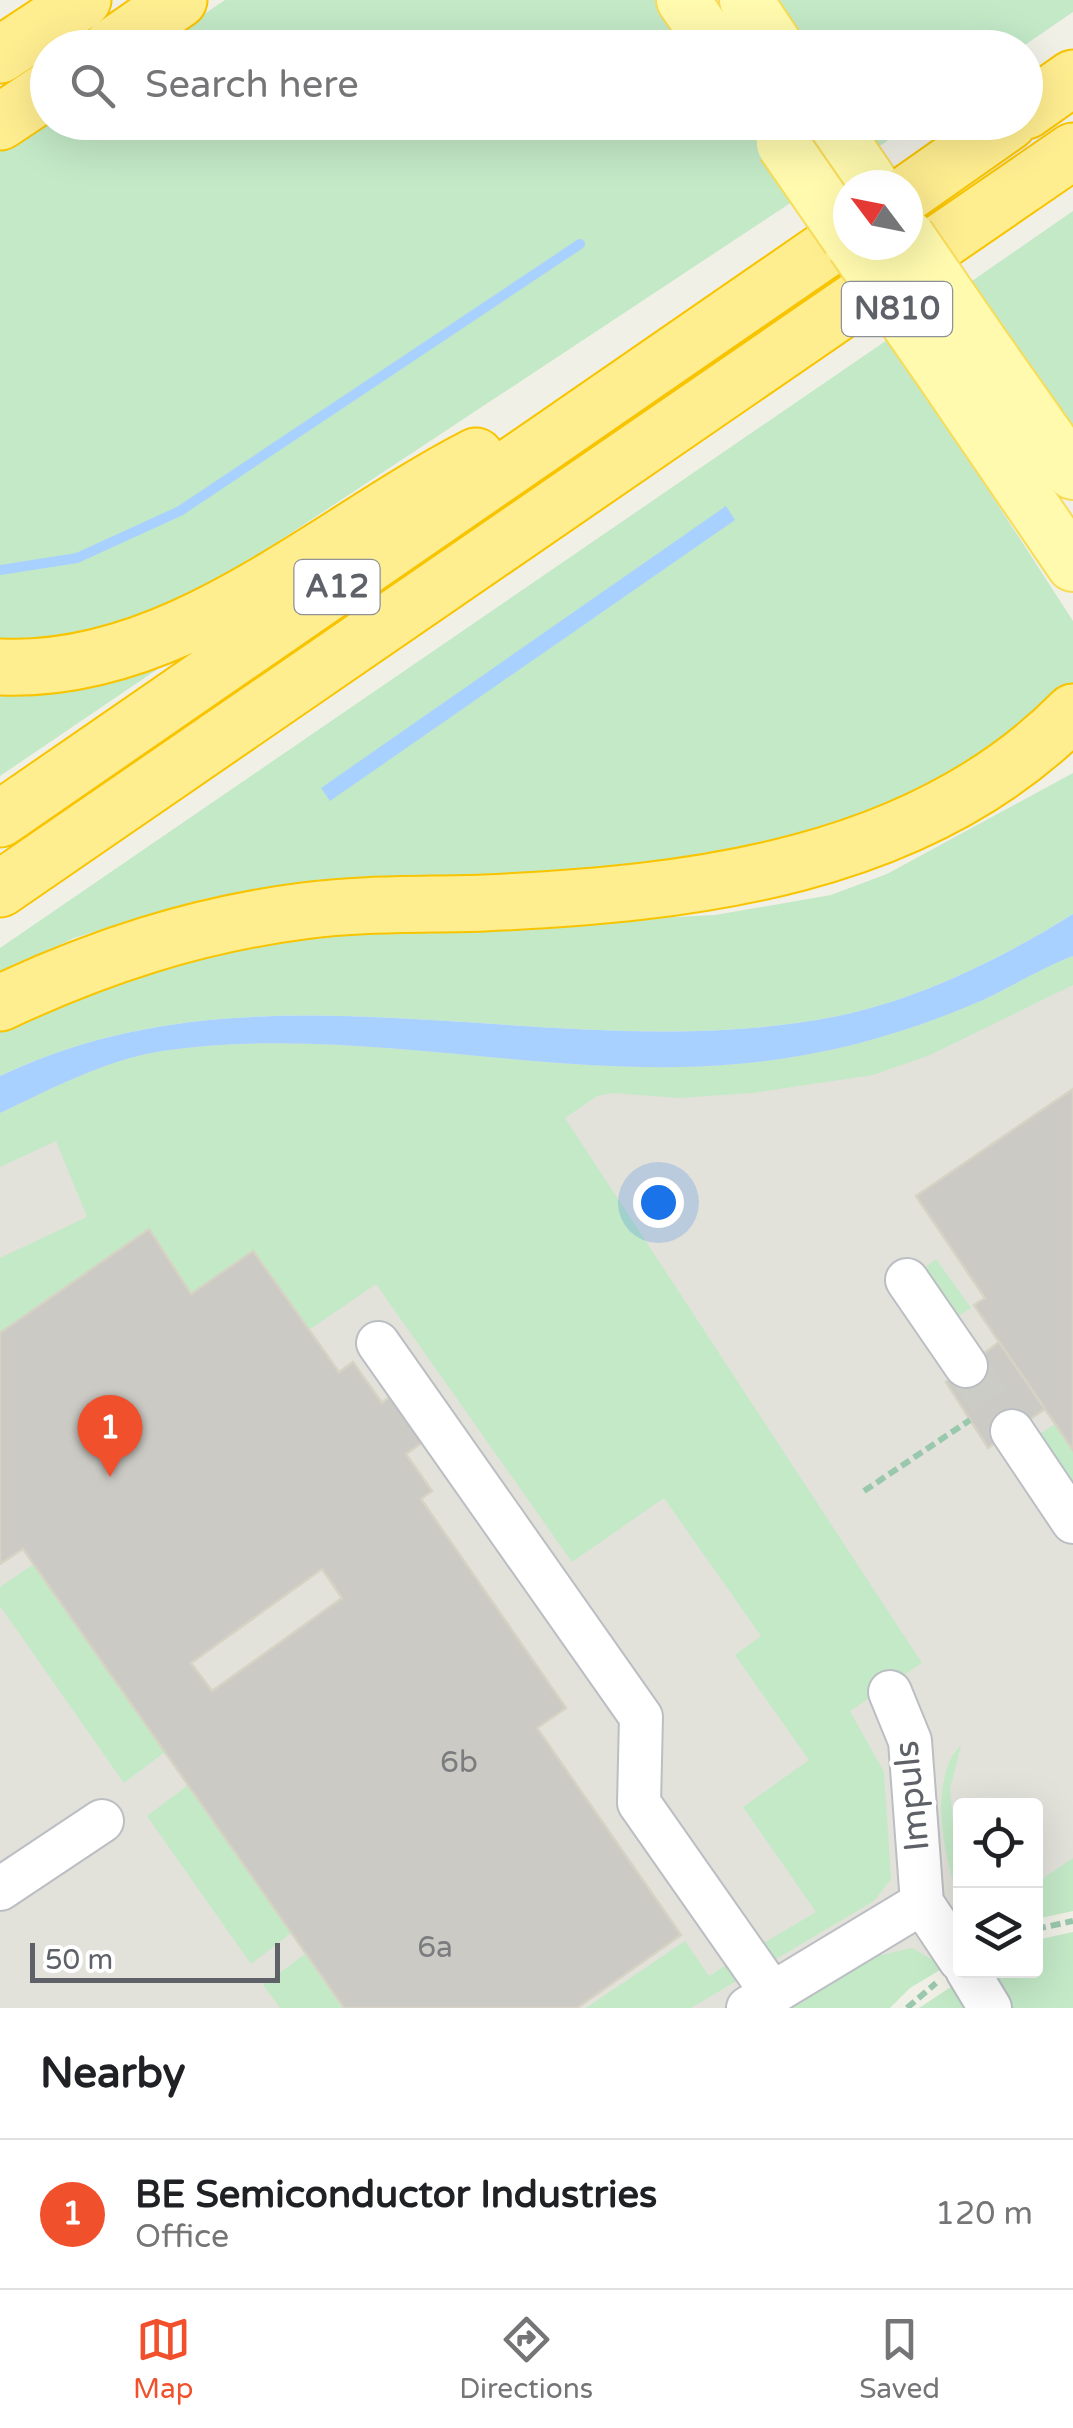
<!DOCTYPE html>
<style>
:root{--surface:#fff;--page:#f6f6f6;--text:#202124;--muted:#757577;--line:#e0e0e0;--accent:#f1502d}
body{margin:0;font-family:"Varela Round",sans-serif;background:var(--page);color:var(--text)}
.controls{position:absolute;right:30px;bottom:30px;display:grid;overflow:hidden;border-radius:10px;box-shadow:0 10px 40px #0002}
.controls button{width:90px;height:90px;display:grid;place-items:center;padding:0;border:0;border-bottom:2px solid var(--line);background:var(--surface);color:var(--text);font:50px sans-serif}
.compass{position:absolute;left:833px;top:170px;width:90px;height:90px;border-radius:50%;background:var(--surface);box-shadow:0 10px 40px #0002;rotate:302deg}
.scale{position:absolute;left:30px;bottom:25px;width:250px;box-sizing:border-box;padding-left:10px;border:5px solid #5e6268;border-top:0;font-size:28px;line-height:35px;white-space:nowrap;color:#5e6268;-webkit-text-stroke:8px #fff;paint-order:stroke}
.you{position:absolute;left:658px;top:1202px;width:35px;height:35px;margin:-25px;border:8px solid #fff;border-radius:50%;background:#1a73e8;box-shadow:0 0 0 15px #1a73e833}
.badge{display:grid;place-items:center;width:65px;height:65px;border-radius:50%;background:var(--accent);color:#fff;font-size:32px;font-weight:700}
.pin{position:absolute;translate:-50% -82px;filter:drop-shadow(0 2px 5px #0008)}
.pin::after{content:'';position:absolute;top:52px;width:35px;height:30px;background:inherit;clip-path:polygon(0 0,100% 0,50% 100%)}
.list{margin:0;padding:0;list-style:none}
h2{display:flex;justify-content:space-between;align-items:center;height:130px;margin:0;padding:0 40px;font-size:42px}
h2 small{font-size:32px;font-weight:400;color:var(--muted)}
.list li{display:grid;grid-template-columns:65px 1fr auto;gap:30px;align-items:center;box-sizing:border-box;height:150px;padding:0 40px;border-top:2px solid var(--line)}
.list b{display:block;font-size:38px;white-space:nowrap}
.list p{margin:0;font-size:32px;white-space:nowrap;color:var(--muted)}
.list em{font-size:32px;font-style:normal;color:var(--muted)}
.icon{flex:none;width:55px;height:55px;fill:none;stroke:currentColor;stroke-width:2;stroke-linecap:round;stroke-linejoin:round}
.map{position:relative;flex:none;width:1073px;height:2008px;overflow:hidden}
.search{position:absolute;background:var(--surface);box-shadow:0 10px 40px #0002;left:30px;right:30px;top:30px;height:110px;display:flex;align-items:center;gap:25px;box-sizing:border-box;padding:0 35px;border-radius:55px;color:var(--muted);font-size:38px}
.sheet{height:280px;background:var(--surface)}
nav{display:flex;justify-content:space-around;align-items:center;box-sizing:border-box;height:140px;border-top:2px solid var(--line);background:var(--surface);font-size:28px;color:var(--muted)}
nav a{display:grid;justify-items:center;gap:5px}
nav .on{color:var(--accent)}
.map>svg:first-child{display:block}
</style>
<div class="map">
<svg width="1073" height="2008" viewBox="0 0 1073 2008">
<rect width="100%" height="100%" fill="#f1f0e7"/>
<path fill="#e2e2db" d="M 1073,939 L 1073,1875 L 1036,1900 L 1036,1806 L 960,1806 L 960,1947 L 858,2008 L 0,2008 L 0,1096 L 160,1040 L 780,1044 Z"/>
<path fill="#c3e9c7" d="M 225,0 L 658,0 L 692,48 L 154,48 Z
M 774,0 L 1073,0 L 1073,12 L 1022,47 L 807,48 Z
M 47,120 L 745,123 L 795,200 L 235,570 L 144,616 L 92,633 L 0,643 L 0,152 Z
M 859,123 L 913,123 L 877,148 Z
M 1073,211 L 1073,436 L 969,283 Z
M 890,338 L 1073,621 L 1073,703 L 1005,755 L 776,858 L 504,876 L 341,879 L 203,899 L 74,938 L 0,974 L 0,948 Z
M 224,624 L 0,776 L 0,680 Z
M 1073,773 L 1073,914 C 1003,958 920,999 838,1016 C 560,1072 267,948 0,1076 L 0,1023 L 256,937 L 715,915 L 831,895 L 887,874 Z
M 1073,956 L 1073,985 L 930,1055 L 873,1075 L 752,1093 L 678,1098 L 613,1093 L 597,1096 L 565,1118 L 922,1663 L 850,1711 L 884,1772 L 891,1879 L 874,1901 L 776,1959 L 762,1944 L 816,1912 L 743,1807 L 809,1760 L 735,1655 L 761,1636 L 664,1498 L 572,1562 L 376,1284 L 309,1330 L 191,1294 L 148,1229 L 0,1333 L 0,1258 L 87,1217 L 56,1141 L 0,1167 L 0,1113 C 51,1089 105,1060 162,1051 C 354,1023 546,1081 737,1064 C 819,1057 895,1037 971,1005 C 1006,991 1038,969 1073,956 Z
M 936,1259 L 971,1308 L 957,1317 L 924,1268 Z
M 1055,1424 L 1073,1449 L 1073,1486 L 1038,1435 Z
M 34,1564 L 165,1752 L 124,1783 L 0,1606 L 0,1587 Z
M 961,1745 L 950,1789 L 960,1900 C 944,1860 927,1779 961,1745 Z
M 188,1785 L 291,1933 L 251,1964 L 147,1816 Z
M 1073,1858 L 1073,1911 L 1036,1919 L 1036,1883 Z
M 1073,1932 L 1073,2008 L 1010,2008 L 986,1971 L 1036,1970 L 1036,1940 Z
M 685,1941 L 709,1976 L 728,1964 L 738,1980 L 691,2008 L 586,2008 Z
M 912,1948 L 945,1967 L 910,1988 L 890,2008 L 788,2008 L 873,1957 Z
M 305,1954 L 342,2008 L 280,2008 L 263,1985 Z
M 960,1981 L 977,2008 L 919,2008 Z"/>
<path fill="#a9d1ff" d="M 726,506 L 735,520 L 330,801 L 321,788 Z
M 1073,914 L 1073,956 C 1038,969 1006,991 971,1005 C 895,1037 819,1057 737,1064 C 546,1081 354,1023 162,1051 C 105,1060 51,1089 0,1113 L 0,1076 C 267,948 560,1072 838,1016 C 920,999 1003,958 1073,914 Z"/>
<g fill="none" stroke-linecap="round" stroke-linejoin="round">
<path stroke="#a9d1ff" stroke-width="10" d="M 0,570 L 77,558 L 180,511 L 580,244"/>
</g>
<path fill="#cccac4" stroke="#d6d3c5" stroke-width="2.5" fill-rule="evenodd" d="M 1073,1089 L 1073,1450 L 974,1305 L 985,1298 L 916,1196 Z
M 149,1229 L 191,1294 L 253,1251 L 339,1372 L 353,1362 L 382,1403 L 395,1393 L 427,1439 L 406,1454 L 432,1491 L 421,1499 L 566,1708 L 537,1728 L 681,1935 L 577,2008 L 344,2008 L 23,1549 L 0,1564 L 0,1333 ZM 322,1569 L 342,1598 L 212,1691 L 191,1663 Z
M 999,1342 L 1045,1409 L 988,1448 L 946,1382 Z"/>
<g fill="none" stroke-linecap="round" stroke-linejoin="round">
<path stroke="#ccccc7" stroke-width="42" stroke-dasharray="42 21" stroke-linecap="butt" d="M 966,1366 L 1012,1431"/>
<g stroke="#bbbec3" stroke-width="46">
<path id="minor" d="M 907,1280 L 966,1366
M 378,1343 L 641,1717 L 639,1803 L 772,1993
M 1012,1431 L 1073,1522
M 0,1889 L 102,1821
M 922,1903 L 960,1960
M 967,1970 L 990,2008
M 748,2008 L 922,1903 L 910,1741 L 890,1692"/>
</g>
<g stroke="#f8dc59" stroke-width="56">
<path id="major" d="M 683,0 L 716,48
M 746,0 L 778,48
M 830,122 L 873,185
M 983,345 L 1073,473
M 942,373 L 1073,565"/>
</g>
<g stroke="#f8c400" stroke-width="59">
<path id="highway" d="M 110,48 L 179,0
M 0,55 L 83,0
M 1026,111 L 1073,78
M 0,122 L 48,90
M 908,193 L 1009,122
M 0,667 C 178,675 326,533 476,456
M 0,819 L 848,234
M 0,889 L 1073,151
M 0,1003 C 98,957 195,925 303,911 C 363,903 423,905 484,903 C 691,894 920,868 1073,712"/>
</g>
<path stroke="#9ac8ac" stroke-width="6" stroke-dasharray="10 5" stroke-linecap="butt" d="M 864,1491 L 970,1420
M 1036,1929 L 1073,1921
M 907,2008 L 936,1983"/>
<use href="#minor" stroke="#fff" stroke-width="42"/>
<use href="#major" stroke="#fffaae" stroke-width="52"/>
<use href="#highway" stroke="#ffee90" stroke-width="55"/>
<g stroke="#f8dc59" stroke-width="56" stroke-linecap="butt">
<path id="major-bridge" d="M 783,144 L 848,238
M 908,236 L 983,345
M 853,245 L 942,373"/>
</g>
<use href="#major-bridge" stroke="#fffaae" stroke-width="52"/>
</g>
<g text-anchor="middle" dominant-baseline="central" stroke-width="9" stroke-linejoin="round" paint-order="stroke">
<g font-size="30" fill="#7a7c7f">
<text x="459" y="1762">6b</text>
<text x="435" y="1947">6a</text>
</g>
<g fill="#fff" stroke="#8e9195" stroke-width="2.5">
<rect x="842" y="282" width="110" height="54" rx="8"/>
<rect x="294.5" y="560" width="85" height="54" rx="8"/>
</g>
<g font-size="32" font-weight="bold" fill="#5e6268">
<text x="897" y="309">N810</text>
<text x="337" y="587">A12</text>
</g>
<g font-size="35" fill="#5e6268" stroke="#fff">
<text transform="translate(912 1796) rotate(-96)">Impuls</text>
</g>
</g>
</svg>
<div class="controls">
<button><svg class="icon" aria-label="locate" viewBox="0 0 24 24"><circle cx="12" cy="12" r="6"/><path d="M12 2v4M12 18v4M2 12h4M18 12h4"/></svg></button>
<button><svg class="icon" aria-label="layers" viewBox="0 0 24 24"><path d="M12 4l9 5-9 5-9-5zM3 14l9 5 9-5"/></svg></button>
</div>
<svg class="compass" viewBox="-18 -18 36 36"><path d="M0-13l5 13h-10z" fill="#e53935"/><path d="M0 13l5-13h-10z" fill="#757577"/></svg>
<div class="scale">50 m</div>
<div class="you"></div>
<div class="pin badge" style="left:110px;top:1477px">1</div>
<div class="search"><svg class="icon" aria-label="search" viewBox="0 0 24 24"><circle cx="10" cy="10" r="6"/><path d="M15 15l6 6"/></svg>Search here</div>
</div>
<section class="sheet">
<h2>Nearby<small></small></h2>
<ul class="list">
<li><span class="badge">1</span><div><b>BE Semiconductor Industries</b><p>Office</p></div><em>120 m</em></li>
</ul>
</section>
<nav>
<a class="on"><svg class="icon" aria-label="map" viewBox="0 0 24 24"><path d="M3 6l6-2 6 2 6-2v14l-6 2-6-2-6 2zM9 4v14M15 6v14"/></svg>Map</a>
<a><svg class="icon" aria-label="directions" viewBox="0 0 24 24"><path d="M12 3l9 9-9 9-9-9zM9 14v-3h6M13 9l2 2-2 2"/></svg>Directions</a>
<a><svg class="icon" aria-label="saved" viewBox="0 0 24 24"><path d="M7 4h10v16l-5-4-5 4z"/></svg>Saved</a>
</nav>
